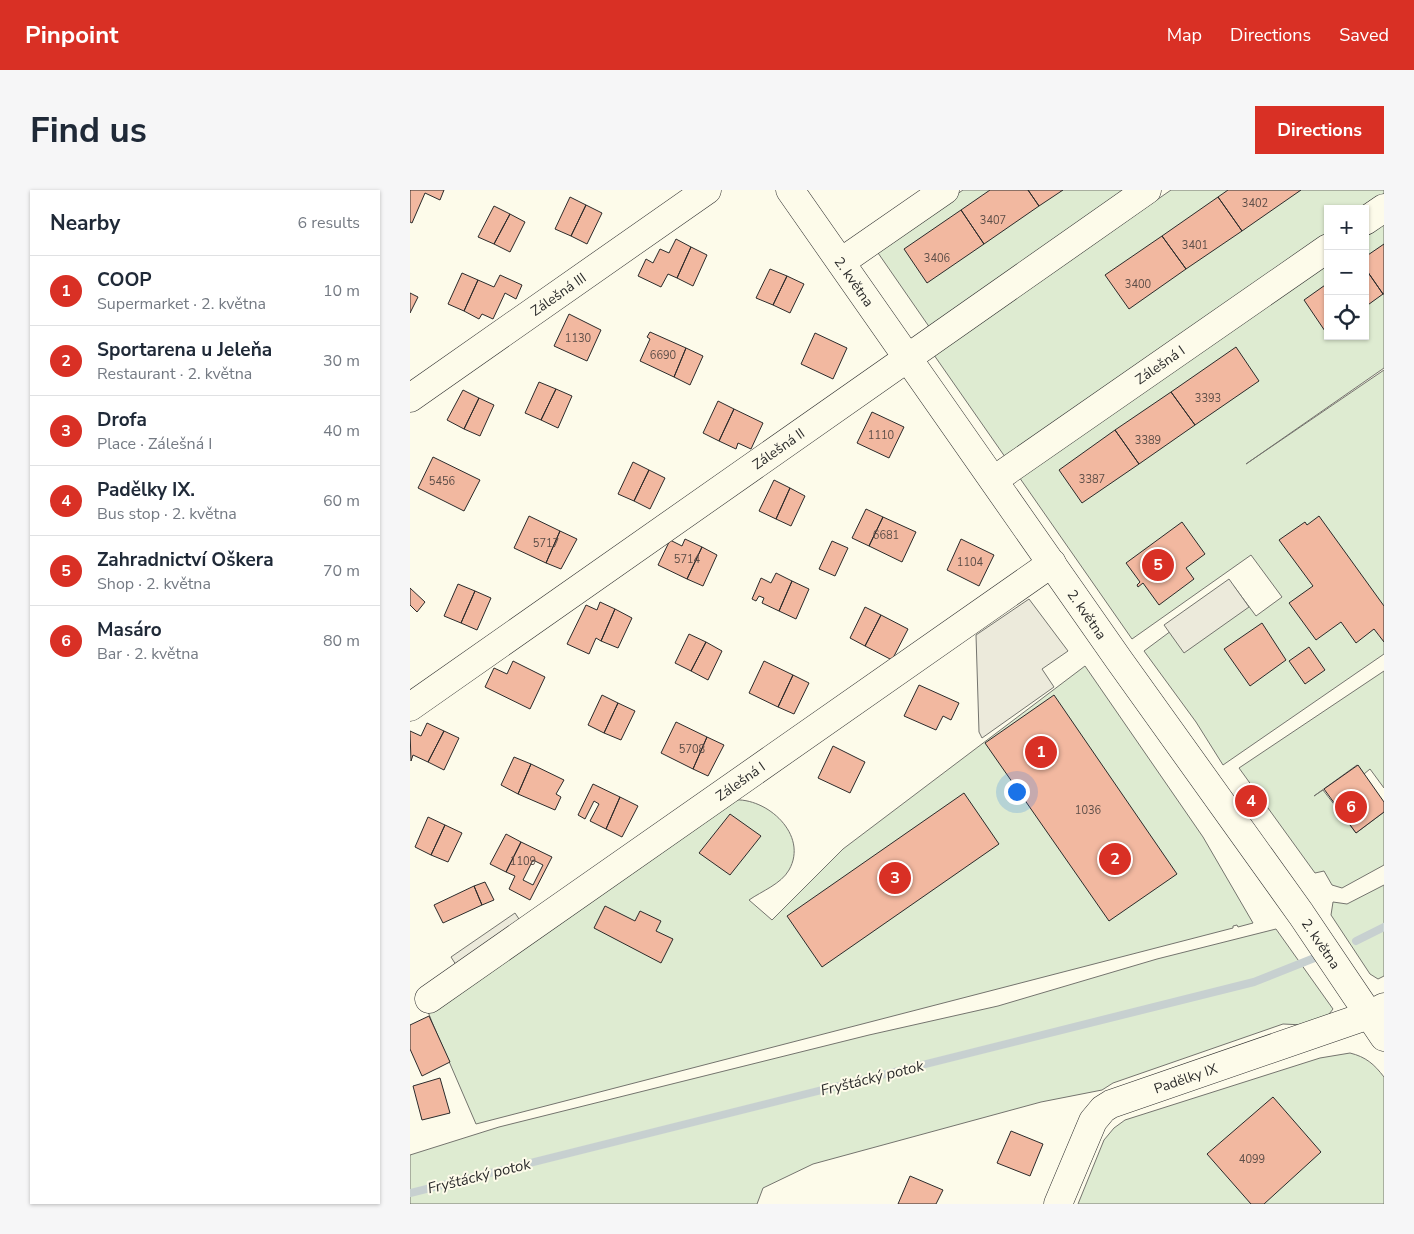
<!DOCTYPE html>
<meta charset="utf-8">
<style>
:root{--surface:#fff;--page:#f6f6f7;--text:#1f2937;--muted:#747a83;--line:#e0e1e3;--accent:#d93025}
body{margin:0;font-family:"Nunito Sans",sans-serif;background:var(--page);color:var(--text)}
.controls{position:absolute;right:15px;top:15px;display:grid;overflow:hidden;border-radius:0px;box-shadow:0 1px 4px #0004}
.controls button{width:45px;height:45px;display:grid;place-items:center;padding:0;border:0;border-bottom:1px solid var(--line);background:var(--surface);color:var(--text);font:25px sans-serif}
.you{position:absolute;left:606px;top:601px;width:18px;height:18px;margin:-12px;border:4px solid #fff;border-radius:50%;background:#1a73e8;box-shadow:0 0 0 8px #1a73e833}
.badge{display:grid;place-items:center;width:32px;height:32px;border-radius:50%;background:var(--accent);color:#fff;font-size:16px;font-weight:700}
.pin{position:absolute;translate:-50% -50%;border:2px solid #fff;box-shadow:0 1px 5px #0006}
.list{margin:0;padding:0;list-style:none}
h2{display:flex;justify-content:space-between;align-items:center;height:65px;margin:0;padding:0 20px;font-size:21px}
h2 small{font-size:16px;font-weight:400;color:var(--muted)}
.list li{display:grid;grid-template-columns:32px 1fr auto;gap:15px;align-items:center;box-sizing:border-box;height:70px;padding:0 20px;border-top:1px solid var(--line)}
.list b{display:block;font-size:19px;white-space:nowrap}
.list p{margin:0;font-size:16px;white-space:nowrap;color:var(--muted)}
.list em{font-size:16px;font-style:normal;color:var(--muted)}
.icon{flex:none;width:28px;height:28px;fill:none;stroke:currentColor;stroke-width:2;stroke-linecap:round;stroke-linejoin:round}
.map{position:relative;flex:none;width:974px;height:1014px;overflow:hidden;border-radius:0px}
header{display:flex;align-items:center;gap:30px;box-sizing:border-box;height:70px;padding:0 25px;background:var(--accent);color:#fff}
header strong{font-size:24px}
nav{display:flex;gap:28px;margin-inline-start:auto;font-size:18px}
.intro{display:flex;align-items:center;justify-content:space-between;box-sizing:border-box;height:120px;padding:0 30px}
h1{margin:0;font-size:35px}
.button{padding:12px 22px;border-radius:0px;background:var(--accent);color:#fff;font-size:18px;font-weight:700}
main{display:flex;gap:30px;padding:0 30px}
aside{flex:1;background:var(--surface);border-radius:0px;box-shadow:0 1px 4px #0004}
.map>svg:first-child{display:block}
</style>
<header>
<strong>Pinpoint</strong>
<nav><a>Map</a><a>Directions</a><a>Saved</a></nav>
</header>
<div class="intro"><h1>Find us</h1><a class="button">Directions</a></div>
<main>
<aside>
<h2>Nearby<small>6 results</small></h2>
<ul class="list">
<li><span class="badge">1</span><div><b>COOP</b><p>Supermarket · 2. května</p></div><em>10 m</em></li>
<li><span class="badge">2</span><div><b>Sportarena u Jeleňa</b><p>Restaurant · 2. května</p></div><em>30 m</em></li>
<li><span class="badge">3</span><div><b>Drofa</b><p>Place · Zálešná I</p></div><em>40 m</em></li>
<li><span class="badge">4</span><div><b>Padělky IX.</b><p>Bus stop · 2. května</p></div><em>60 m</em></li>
<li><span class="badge">5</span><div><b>Zahradnictví Oškera</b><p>Shop · 2. května</p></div><em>70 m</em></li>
<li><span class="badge">6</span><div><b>Masáro</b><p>Bar · 2. května</p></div><em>80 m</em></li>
</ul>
</aside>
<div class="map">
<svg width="974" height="1014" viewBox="0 0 974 1014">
<rect width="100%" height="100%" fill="#fdfbea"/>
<path fill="#deebd1" stroke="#74746e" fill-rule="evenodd" d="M 553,0 L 716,0 L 520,138 L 466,60 Z
M 761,0 L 974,0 L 974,178 L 836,274 L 974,180 L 974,464 L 813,575 L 786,532 L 734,461 L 823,395 L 846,426 L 872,407 L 841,365 L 722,449 L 524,165 ZM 918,19 L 955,19 L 955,146 L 918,146 Z
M 675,476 L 793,647 L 843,733 L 828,737 L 827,735 L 823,736 L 823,738 L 66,934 L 22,832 L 17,819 L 323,610 C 357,607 399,645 379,680 C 371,694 352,701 339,710 L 362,730 L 433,659 Z
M 974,481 L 974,598 L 960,579 L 954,584 L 947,575 L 904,606 L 913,600 L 946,643 L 974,622 L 974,675 L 932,698 L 922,695 L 914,681 L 905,683 L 829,578 Z
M 974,695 L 974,786 L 968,789 L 960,784 L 921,725 L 923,712 L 937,714 Z
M 866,739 L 923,819 L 916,828 L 894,835 L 873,834 L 703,893 L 692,900 L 631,912 L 403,974 L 353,998 L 347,1014 L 0,1014 L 0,965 L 89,937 L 459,845 L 588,816 L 747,769 Z
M 940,863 C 956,867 964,874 974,887 L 974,1014 L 668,1014 L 694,950 L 704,938 L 715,930 L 910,868 Z"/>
<path fill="#eceadb" stroke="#74746e" d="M 819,389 L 839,417 L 774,463 L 754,435 Z
M 619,409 L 658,461 L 632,479 L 644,497 L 572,548 L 569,542 L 566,445 Z
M 105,723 L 119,744 L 55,789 L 41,767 Z"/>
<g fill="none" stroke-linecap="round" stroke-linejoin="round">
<path stroke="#c7d0d0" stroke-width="8" d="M 946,751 L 974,737
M 0,1003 L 844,792 L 912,765"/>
</g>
<path fill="#f2b8a0" stroke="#2b2b2b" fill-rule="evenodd" d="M 0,0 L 34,0 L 30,10 L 15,3 L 2,33 L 0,32 Z
M 580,0 L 618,0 L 629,16 L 574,54 L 551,20 Z
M 618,0 L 653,0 L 629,16 Z
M 818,0 L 891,0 L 832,41 L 808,7 Z
M 160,7 L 176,15 L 161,46 L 145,39 Z
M 808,7 L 832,41 L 776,79 L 752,46 Z
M 176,15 L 192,23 L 177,54 L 161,46 Z
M 84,16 L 100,24 L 84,54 L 68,47 Z
M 551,20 L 574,54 L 517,93 L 494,59 Z
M 100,24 L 115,32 L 100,62 L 84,54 Z
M 752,46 L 776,79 L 719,119 L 695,85 Z
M 266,49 L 281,57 L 267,88 L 258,84 L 251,97 L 228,86 L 236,69 L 243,73 L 250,59 L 259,63 Z
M 974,54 L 974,104 L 973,104 L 955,78 L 955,67 Z
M 281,57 L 297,65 L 283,96 L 267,88 Z
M 955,78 L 973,104 L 955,117 Z
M 360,79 L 377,86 L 363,115 L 346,108 Z
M 52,83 L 68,90 L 54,121 L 38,114 Z
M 90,85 L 112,95 L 106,109 L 95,103 L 83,129 L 72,124 L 69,129 L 54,121 L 68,90 L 84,97 Z
M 377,86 L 394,94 L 380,123 L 363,115 Z
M 918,93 L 918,143 L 917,144 L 894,110 Z
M 0,103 L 8,107 L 0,123 Z
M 159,124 L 191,140 L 177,171 L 144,156 Z
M 240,142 L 276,158 L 264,187 L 230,171 L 240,149 L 237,147 Z
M 405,143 L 437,158 L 423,189 L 391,174 Z
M 826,157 L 849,191 L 785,235 L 761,202 Z
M 276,158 L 293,166 L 280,195 L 264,187 Z
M 129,192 L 146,199 L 131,230 L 115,223 Z
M 146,199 L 162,206 L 148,238 L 131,230 Z
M 53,200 L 69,208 L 54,239 L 37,230 Z
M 761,202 L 785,235 L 729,274 L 705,240 Z
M 69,208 L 84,215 L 70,246 L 54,239 Z
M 308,211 L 324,219 L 309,251 L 293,243 Z
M 324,219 L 353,233 L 341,259 L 328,253 L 326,259 L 309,251 Z
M 462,222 L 494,237 L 479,268 L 447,253 Z
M 705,240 L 729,274 L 672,313 L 649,280 Z
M 23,267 L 70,290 L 54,321 L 8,298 Z
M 223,272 L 239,280 L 224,311 L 208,304 Z
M 239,280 L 255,288 L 240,319 L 224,311 Z
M 364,290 L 380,298 L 366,329 L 349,321 Z
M 380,298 L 395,306 L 381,336 L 366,329 Z
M 456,319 L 473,327 L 459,356 L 442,348 Z
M 119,326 L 150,341 L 136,373 L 104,358 Z
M 909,326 L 974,416 L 974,452 L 964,439 L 946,453 L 931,432 L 906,450 L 879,413 L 903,396 L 869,350 L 895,332 L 897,335 Z
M 473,327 L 506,342 L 492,372 L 459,356 Z
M 772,332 L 795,364 L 776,378 L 784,389 L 749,415 L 733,393 L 728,397 L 727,395 L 730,392 L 716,373 Z
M 150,341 L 167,349 L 151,379 L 136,373 Z
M 275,349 L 292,357 L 277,389 L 248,375 L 260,350 L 272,356 Z
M 551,349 L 584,365 L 569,396 L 537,380 Z
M 422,351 L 438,358 L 425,386 L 409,379 Z
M 292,357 L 307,365 L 293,396 L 277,389 Z
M 366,383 L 382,391 L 369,421 L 352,413 L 354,408 L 349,406 L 346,411 L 342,409 L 351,388 L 361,393 Z
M 382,391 L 399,399 L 386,429 L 369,421 Z
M 48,394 L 65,401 L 51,433 L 34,426 Z
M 0,398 L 15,412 L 7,422 L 0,415 Z
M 65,401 L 81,408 L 67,440 L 51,433 Z
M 190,412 L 205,419 L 191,451 L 186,448 L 179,464 L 157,454 L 176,415 L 187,420 Z
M 455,417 L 471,425 L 455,456 L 440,448 Z
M 205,419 L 222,428 L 208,458 L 191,451 Z
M 471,425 L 498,439 L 482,470 L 455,456 Z
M 852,433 L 876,470 L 840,496 L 814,459 Z
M 279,444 L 296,452 L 281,481 L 265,473 Z
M 296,452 L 312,461 L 298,490 L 281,481 Z
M 899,457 L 915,480 L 895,494 L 879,471 Z
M 103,471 L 135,487 L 120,519 L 75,497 L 84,478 L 97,484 Z
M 354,471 L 383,485 L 368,517 L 339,503 Z
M 383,485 L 399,493 L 384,524 L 368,517 Z
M 509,495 L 549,513 L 541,530 L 533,526 L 526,540 L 494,526 Z
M 192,505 L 208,513 L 194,543 L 178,535 Z
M 644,505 L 767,684 L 699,731 L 575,553 Z
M 208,513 L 225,521 L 211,550 L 194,543 Z
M 266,532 L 297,547 L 283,579 L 251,563 Z
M 17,533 L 34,541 L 18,572 L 3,565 L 1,571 L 0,541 L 11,546 Z
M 34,541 L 49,548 L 34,580 L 18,572 Z
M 297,547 L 314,555 L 298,586 L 283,579 Z
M 423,556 L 455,572 L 440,603 L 408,588 Z
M 104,567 L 121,574 L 108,604 L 91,595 Z
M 121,574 L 154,590 L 146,604 L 151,607 L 145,620 L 108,604 Z
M 948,575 L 974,612 L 974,622 L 946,643 L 914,599 Z
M 183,594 L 210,607 L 196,639 L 180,631 L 189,614 L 184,611 L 175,629 L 168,625 Z
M 554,603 L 589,654 L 412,777 L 377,726 Z
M 210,607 L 228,616 L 212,647 L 196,639 Z
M 320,624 L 351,646 L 320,685 L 289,663 Z
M 18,627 L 35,635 L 21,665 L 5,657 Z
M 35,635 L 52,643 L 38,672 L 21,665 Z
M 96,644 L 111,652 L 96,682 L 80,674 Z
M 111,652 L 142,667 L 120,710 L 99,699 L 105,686 L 96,682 ZM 123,670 L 133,675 L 123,695 L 113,690 Z
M 75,692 L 84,710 L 72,715 L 64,696 Z
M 64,696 L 72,715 L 33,733 L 24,715 Z
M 195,716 L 225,731 L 230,721 L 251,731 L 246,741 L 263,749 L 251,773 L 184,738 Z
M 19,826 L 40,872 L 12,886 L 0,859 L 0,835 Z
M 30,888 L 40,923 L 12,930 L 3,896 Z
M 863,907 L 911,962 L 854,1014 L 841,1014 L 797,964 Z
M 601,941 L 633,954 L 620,986 L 587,973 Z
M 500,986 L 533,1000 L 526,1014 L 488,1014 Z"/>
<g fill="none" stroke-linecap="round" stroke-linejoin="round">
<g stroke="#2b2b2b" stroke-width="29">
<g id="minor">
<path id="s1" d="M 380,0 L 709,470 L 891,724 L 974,847"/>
<path d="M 955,31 L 974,18"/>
<path d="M 431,72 L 535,0"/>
<path id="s2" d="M 0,208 L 297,0"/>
<path id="s3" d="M 584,290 L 918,58"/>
<path id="s4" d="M 0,517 L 737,0"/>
<path id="s5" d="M 19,809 L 642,373"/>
<path id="s6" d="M 648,1014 L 683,931 L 693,919 L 701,914 L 959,825 L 974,817"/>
</g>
</g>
<use href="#minor" stroke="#fdfbea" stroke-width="28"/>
</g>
<g text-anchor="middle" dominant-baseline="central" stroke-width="4" stroke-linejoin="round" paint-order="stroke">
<g font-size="11" fill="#5d4e48">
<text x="845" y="13">3402</text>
<text x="583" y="30">3407</text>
<text x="785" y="55">3401</text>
<text x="527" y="68">3406</text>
<text x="728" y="94">3400</text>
<text x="168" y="148">1130</text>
<text x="253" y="165">6690</text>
<text x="798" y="208">3393</text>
<text x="471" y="245">1110</text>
<text x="738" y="250">3389</text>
<text x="682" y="289">3387</text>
<text x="32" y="291">5456</text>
<text x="476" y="345">6681</text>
<text x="136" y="353">5717</text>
<text x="277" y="369">5714</text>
<text x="560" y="372">1104</text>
<text x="282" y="559">5708</text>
<text x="678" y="620">1036</text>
<text x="113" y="671">1109</text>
<text x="842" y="969">4099</text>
</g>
<g font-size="14" fill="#2b2b2b" stroke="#fdfbea">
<text stroke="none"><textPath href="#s1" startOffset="112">2. května</textPath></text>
<text stroke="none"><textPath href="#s2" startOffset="181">Zálešná III</textPath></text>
<text stroke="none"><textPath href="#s3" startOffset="202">Zálešná I</textPath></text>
<text stroke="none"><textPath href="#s4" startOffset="450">Zálešná II</textPath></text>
<text stroke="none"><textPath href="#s1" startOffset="518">2. května</textPath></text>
<text stroke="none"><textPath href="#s5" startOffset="380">Zálešná I</textPath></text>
<text stroke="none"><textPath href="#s1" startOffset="922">2. května</textPath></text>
<text stroke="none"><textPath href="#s6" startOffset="194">Padělky IX</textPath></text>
</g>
<g font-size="15" font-style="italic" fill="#2b2b2b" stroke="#fdfbea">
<text transform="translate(462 888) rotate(-14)">Fryštácký potok</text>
<text transform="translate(69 986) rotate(-14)">Fryštácký potok</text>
</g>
</g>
</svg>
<div class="controls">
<button>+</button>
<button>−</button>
<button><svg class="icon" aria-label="locate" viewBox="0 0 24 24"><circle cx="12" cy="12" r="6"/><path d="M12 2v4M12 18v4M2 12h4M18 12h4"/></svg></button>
</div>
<div class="you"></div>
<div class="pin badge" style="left:631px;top:562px">1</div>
<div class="pin badge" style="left:705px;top:669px">2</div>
<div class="pin badge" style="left:485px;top:688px">3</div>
<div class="pin badge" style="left:841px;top:611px">4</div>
<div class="pin badge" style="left:748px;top:375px">5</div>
<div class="pin badge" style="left:941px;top:617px">6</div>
</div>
</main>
